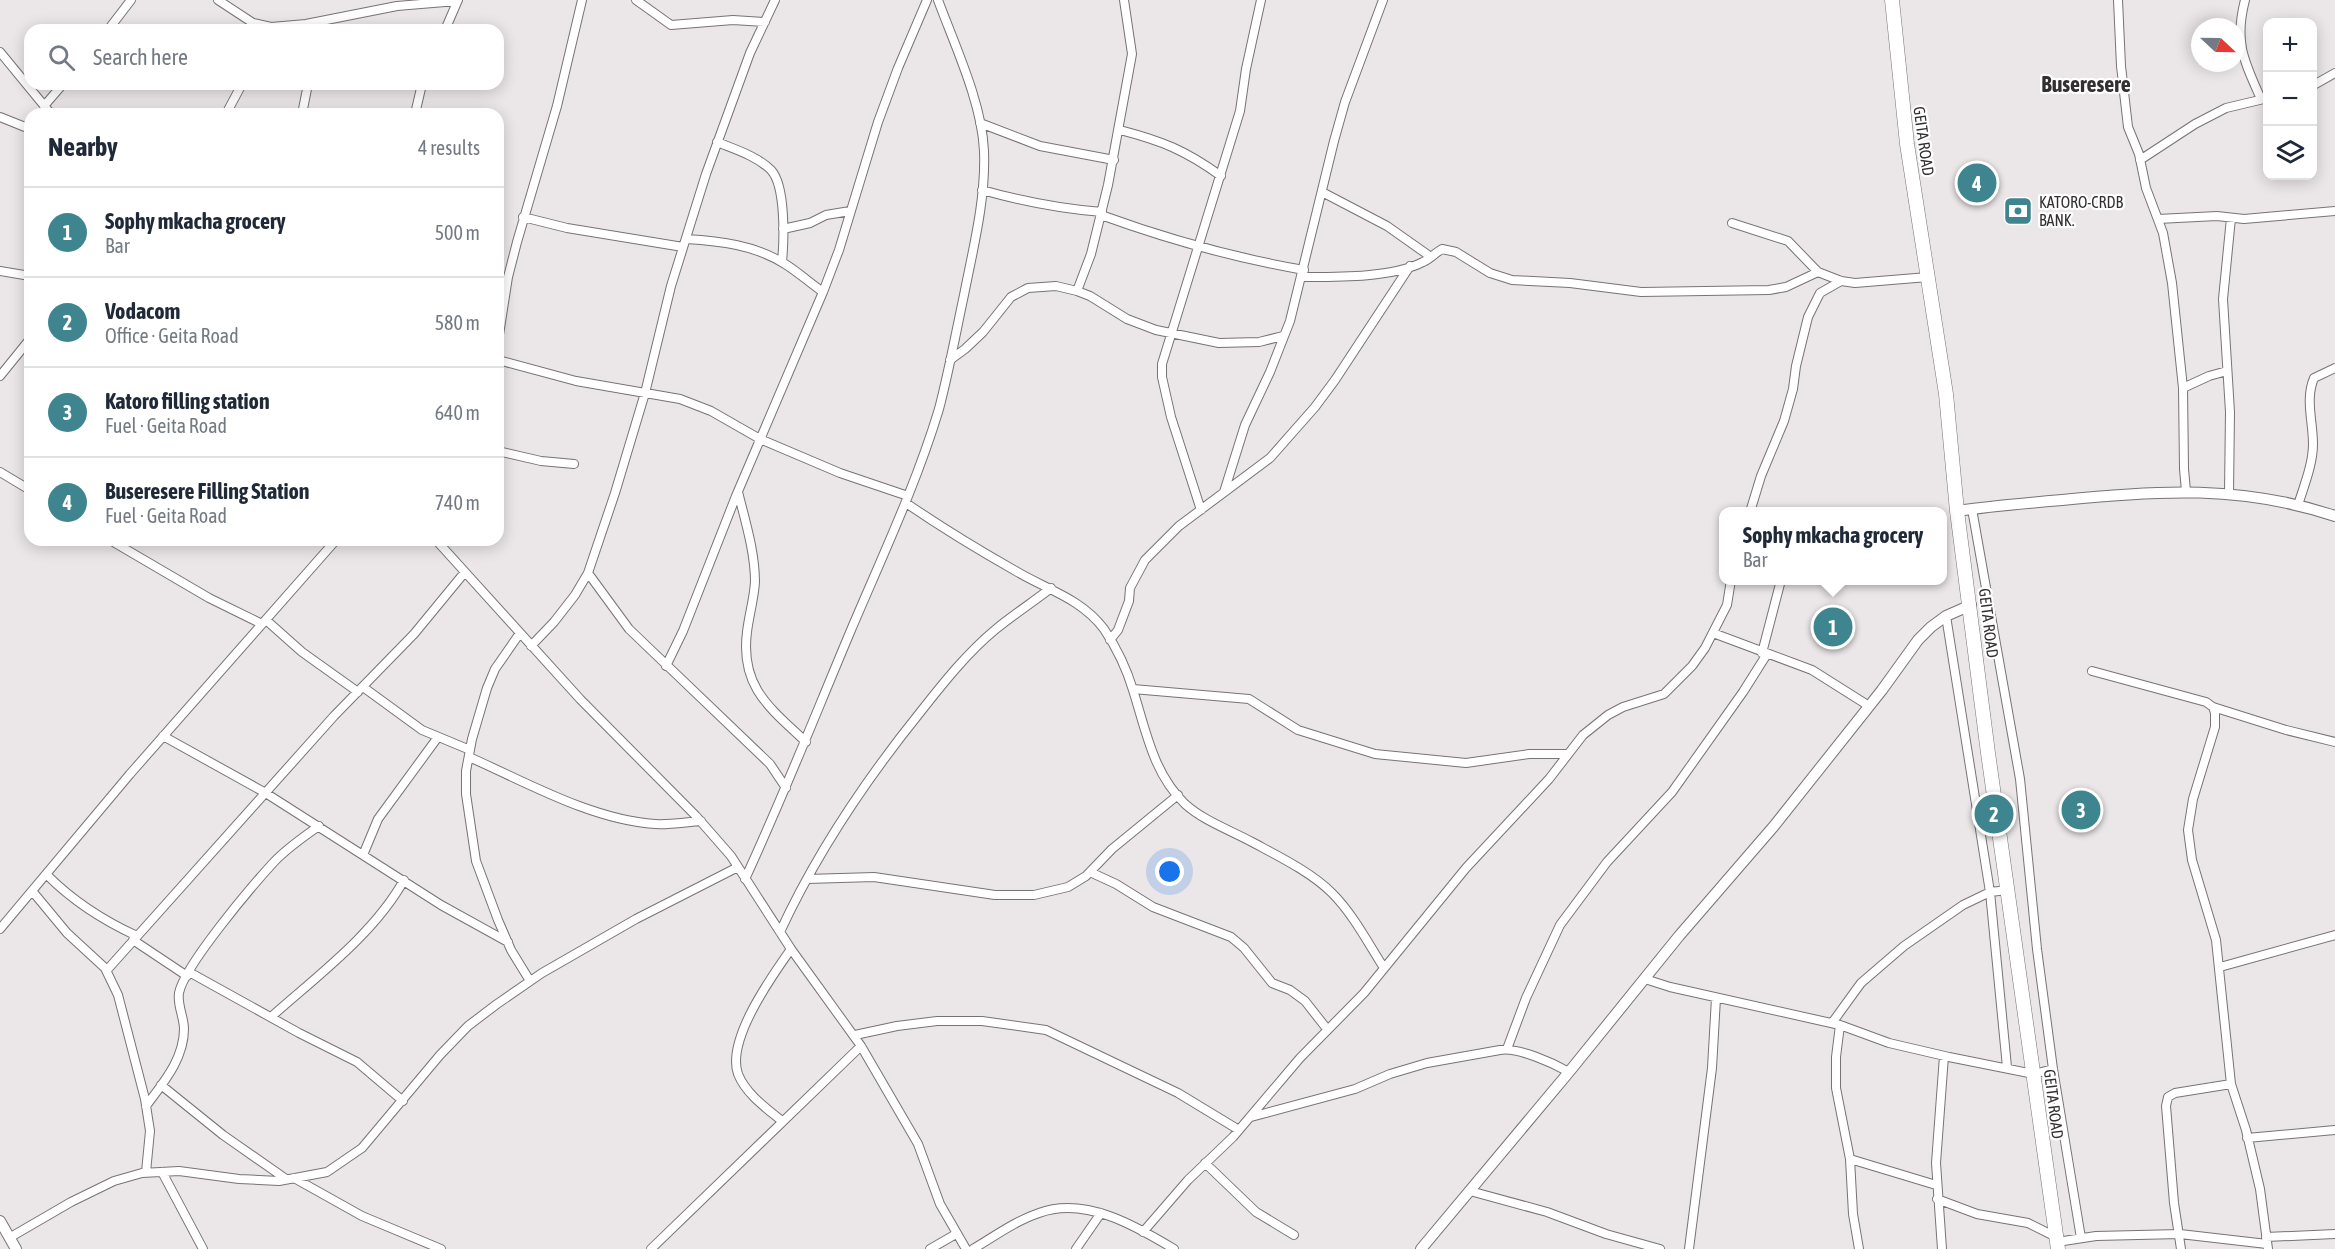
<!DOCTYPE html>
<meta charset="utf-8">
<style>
:root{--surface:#fff;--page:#f6f6f7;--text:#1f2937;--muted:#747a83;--line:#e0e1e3;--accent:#3f8590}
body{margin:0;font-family:"Asap Condensed",sans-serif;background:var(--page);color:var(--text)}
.controls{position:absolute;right:18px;top:18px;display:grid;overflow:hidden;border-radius:12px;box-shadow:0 3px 15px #0003}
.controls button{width:54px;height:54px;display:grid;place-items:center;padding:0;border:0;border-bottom:2px solid var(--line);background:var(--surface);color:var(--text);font:30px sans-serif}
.compass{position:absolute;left:2191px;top:18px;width:54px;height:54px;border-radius:50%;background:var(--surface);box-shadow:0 3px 15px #0003;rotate:112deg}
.you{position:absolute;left:1170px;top:872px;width:21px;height:21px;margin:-15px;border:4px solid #fff;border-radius:50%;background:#1a73e8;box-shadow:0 0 0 9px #1a73e833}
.badge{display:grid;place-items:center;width:39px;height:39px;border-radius:50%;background:var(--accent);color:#fff;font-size:20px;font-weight:700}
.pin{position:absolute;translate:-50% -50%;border:3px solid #fff;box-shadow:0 2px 6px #0006}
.popup{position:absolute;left:1719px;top:507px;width:228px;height:78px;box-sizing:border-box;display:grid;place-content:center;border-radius:12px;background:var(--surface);filter:drop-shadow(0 2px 4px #0005);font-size:20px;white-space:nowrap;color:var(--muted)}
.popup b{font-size:22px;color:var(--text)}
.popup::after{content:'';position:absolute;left:50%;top:100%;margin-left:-12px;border:12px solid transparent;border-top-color:var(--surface)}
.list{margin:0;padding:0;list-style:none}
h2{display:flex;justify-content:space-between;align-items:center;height:78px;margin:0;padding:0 24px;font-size:26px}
h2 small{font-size:20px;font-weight:400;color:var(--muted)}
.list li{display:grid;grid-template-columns:39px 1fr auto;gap:18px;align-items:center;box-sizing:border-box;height:90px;padding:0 24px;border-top:2px solid var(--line)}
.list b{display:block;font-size:22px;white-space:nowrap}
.list p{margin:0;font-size:20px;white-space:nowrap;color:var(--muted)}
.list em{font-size:20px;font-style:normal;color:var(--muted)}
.icon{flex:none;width:33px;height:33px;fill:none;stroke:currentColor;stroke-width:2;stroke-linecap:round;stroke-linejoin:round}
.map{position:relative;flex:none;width:2335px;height:1249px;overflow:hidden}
.search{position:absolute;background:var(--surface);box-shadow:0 3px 15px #0003;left:24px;top:24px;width:480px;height:66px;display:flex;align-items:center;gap:15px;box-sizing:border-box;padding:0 21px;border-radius:18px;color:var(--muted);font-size:22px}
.panel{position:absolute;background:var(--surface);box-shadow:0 3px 15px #0003;left:24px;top:108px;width:480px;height:438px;border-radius:18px}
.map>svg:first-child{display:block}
</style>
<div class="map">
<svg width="2335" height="1249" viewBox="0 0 2335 1249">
<rect width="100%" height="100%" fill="#ebe6e8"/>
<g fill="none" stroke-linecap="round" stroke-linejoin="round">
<g stroke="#787375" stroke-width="10">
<path id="minor" d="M 218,0 L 253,23 L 271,27 L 306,24 L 397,6 L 457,1
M 636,0 L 671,25 L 733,20 L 765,22
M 2118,0 L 2121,66 L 2128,127 L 2139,154 L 2146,188 L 2163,233 L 2172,283 L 2183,388 L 2184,469 L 2186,491
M 2245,0 C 2234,42 2244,61 2261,99
M 108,30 L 131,0
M 445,30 L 458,0
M 0,52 L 51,114
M 2312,86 L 2335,73
M 44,106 L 63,84
M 226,114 L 242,84
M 302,114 L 308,84
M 415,114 L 422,84
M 0,117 L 30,129
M 980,123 L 1040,146 L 1114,160
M 1120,130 C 1162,141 1185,150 1221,176
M 717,142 C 734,149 757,156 771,170 C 786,186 784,241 782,262
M 2140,160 L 2195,124 L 2226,108 L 2268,98
M 982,190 C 1021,201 1061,209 1102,212
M 1322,192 L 1387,226 L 1431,257
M 1101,215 C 1167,239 1235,258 1304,270
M 523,217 L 567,228 L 683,247
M 2158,219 L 2217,216 L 2244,219 L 2335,211
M 1732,223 L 1788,241 L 1818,272 L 1841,281 L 1855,283 L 1928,277
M 783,229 L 810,223 L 826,215 L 850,211
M 686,239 C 720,241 755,245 785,264 C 798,272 810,283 823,292
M 0,271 L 30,276
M 1302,277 C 1336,277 1392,278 1423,262 C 1430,259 1435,253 1442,249 L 1456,252 L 1490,273 L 1512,280 L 1570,283 L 1641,292 L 1769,290 L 1786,287 L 1818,272
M 1077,291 L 1091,254 L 1108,185 L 1132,54 L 1124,0
M 498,341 L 508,277 L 517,242 L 557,106 L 582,0
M 498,360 L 576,381 L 680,399 L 711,411 L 760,439 L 840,473 L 908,496
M 950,360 L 965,349 L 983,332 L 1011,297 L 1028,288 L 1056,286 L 1077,291 L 1090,296 L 1127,319 L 1156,330 L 1219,343 L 1259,342 L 1283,336
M 0,376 L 30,339
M 2183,388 L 2209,376 L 2227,371
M 498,451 L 541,461 L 574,464
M 0,472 L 30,490
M 738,492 C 745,520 755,552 755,582 C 754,599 749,615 747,632 C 740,687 770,708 806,742
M 1224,492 L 1245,425 L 1270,372 L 1290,321 L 1334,141 L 1345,102 L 1383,0
M 2229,493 L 2230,412 L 2223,299 L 2231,218
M 906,503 C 941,527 977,549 1014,570 C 1045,589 1081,598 1104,629 C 1116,647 1127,670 1133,690 C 1146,731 1153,773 1185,804 C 1204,821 1230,830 1252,842 C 1278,856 1311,872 1332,893 C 1353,914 1368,943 1384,968
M 2298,505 C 2304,486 2313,464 2313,444 C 2313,421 2305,399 2314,378 L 2335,368
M 1972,509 L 2020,779 L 2037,949 L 2053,1069 L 2081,1238
M 1201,510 L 1171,417 L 1162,377 L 1162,364 L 1240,111 L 1246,69 L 1261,0
M 1750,512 L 1761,476 L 1784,421 L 1793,389 L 1796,366 L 1808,317 L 1820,293 L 1841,281
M 110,540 L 209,598 L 262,624
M 436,540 L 580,699 L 696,816 L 731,856 L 791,949 L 861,1046 L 918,1144 L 940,1204 L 966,1249
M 588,573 L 629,629 L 770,764 L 786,788
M 1946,616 L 1990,892 L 2007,1067
M 266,620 L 302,652 L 358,692
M 520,633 L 495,669 L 487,688 L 472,739 L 466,771 L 466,794 L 476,861 L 498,920 L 511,950 L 530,981
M 1713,633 L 1812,670 L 1869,706
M 1110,640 L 1118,630 L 1129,601 L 1130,588 L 1145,560 L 1179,526 L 1270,458 L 1315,407 L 1335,380 L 1410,266
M 531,646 L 554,622 L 575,595 L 588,573 L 615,493 L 645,393 L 671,286 L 706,174 L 750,53 L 775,0
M 1762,653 L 1781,580
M 666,666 L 683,631 L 736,496 L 823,292 L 839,250 L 878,122 L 898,68 L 927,0
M 2092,671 L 2206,702 L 2213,707 L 2215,713 L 2215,727 L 2193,799 L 2188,830 L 2192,860 L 2216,940 L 2231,1084 L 2246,1130 L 2260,1189 L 2268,1249
M 363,687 L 422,730 L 470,750
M 1133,689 L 1249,699 L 1298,730 L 1375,754 L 1466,763 L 1529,754 L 1568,754
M 2213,707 L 2286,730 L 2335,742
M 163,736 L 264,792 L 441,905 L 508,942
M 469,757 C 526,782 592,820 655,824 C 669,825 686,822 701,821
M 363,855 L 378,819 L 438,737
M 1090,872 L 1116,884 L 1153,907 L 1231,937 L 1244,948 L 1272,983 L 1290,990 L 1305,1001 L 1327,1029
M 47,875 C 74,902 102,920 137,936
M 745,879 C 783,797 816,713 851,630 C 882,557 916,485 939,409 C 949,371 956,332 964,295 C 973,249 986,199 984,151 C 982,103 955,46 938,0
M 807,879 L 874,877 L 995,895 L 1034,895 L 1068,887 L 1086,876 L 1112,849 L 1178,795
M 33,892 L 67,933 L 105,968 L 118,995 L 145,1099 L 150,1131 L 146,1172
M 0,929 L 130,774 L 336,540
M 780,932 C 817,852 867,778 922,710 C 944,682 968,652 996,629 C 1013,615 1033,602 1051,588
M 133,940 L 187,976
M 2220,967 L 2335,935
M 107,970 L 334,716 L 414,634 L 465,572
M 189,972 L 299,1033 L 357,1062 L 403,1101
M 1645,979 L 1670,987 L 1840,1025 L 1889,1043 L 1949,1057 L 2034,1074 L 2053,1069
M 271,1017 C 317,976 374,934 404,880
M 1832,1023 L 1861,983 L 1904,946 L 1963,905 L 1990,892 L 2008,890
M 1840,1025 L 1836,1057 L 1836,1088 L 1850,1159 L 1853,1214 L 1859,1249
M 855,1035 L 897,1026 L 937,1021 L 982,1021 L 1046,1030 L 1178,1093 L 1239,1130
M 1507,1049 L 1526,998 L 1560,925 L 1607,862 L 1672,792 L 1743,692 L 1767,654
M 161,1085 L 223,1135 L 286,1179
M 146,1106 C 163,1083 184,1059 184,1029 C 184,1017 177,1005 179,993 C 184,966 252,886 273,863 C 286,849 303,837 319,826
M 1251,1117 L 1355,1089 L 1390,1074 L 1427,1063 L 1500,1050 C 1518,1047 1553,1063 1569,1072
M 782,1121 C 766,1108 746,1094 738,1074 C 726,1040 772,976 791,949
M 2247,1138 L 2335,1130
M 1850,1159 L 1936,1185
M 1205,1163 L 1256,1212 L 1294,1235
M 162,1172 L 203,1249
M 294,1178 L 362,1216 L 441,1249
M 1470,1191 L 1547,1212 L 1606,1234 L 1660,1249
M 1937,1199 L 1977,1214 L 2028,1223 L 2056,1237
M 1143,1232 L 1188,1180 L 1233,1137 L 1300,1058 L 1364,993 L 1466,868 L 1549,779 L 1583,735 L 1608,715 L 1623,707 L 1664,694 L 1692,666 L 1705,648 L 1727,605 L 1731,580
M 2266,1237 L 2335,1234
M 9,1238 L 71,1202 L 114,1181 L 142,1173 L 179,1171 L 239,1179 L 279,1181 L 327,1172 L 362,1148 L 440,1055 L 468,1026 L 497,1004 L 542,973 L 636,919 L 738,867
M 2057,1242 L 2096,1236 L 2180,1234 L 2267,1244
M 651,1249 L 861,1046
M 930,1249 L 956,1234
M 973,1249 C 995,1236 1015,1221 1039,1213 C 1085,1196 1136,1226 1174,1249
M 1076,1249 L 1101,1213
M 1689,1249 L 1712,1068 L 1716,998
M 1942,1249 L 1936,1163 L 1944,1056
M 2181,1249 L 2174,1203 L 2166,1106 L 2168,1097 L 2175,1093 L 2231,1084"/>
</g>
<g stroke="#787375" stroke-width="12">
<path id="tertiary" d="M 1957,511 C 1992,506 2027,503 2062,500 C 2158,490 2242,485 2335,516
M 0,1221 L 16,1249
M 1421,1249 L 1569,1072 L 1679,936 L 1774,826 L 1882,690 L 1918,640 L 1931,627 L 1946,616 L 1971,605"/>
</g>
<g stroke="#787375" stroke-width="15">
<path id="trunk" d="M 1892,0 L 1907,144 L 1946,394 L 1957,511 L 1988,753 L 2058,1249"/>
</g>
<use href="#minor" stroke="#fff" stroke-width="8"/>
<use href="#tertiary" stroke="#fff" stroke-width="10"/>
<use href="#trunk" stroke="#fff" stroke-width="14"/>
</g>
<defs>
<g id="bank-square" transform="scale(1.5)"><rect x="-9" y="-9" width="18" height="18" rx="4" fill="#3f8590" stroke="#fff"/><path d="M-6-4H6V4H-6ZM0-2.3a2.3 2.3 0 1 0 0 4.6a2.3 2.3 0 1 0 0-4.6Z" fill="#fff"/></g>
</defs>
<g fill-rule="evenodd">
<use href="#bank-square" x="2018" y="211"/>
</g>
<g text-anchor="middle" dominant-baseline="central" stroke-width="4.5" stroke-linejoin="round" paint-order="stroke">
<g font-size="16" fill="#323031" stroke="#fff">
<text transform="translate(1924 141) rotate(82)">GEITA ROAD</text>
<text transform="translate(1989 623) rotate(83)">GEITA ROAD</text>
<text transform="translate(2054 1104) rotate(83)">GEITA ROAD</text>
</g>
<g font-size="16" fill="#323031" stroke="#fff" text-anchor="start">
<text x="2039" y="202">KATORO-CRDB<tspan x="2039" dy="18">BANK.</tspan></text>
</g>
<g font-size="22" font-weight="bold" fill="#323031" stroke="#fff">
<text x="2086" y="84">Buseresere</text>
</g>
</g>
</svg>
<div class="controls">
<button>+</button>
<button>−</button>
<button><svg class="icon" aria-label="layers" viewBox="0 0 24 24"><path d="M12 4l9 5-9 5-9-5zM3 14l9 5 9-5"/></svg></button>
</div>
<svg class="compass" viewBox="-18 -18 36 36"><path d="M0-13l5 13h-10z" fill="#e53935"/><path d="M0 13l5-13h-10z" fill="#747a83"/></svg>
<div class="you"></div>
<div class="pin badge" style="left:1833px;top:627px">1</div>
<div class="popup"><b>Sophy mkacha grocery</b>Bar</div>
<div class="pin badge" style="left:1994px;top:814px">2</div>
<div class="pin badge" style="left:2081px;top:810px">3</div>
<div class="pin badge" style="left:1977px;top:183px">4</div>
<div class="search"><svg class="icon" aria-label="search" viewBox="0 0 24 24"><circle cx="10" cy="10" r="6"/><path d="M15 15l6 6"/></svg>Search here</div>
<section class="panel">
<h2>Nearby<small>4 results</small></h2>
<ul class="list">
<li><span class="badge">1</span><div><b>Sophy mkacha grocery</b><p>Bar</p></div><em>500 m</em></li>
<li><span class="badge">2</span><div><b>Vodacom</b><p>Office · Geita Road</p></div><em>580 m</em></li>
<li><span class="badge">3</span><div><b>Katoro filling station</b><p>Fuel · Geita Road</p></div><em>640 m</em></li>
<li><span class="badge">4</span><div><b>Buseresere Filling Station</b><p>Fuel · Geita Road</p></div><em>740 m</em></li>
</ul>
</section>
</div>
